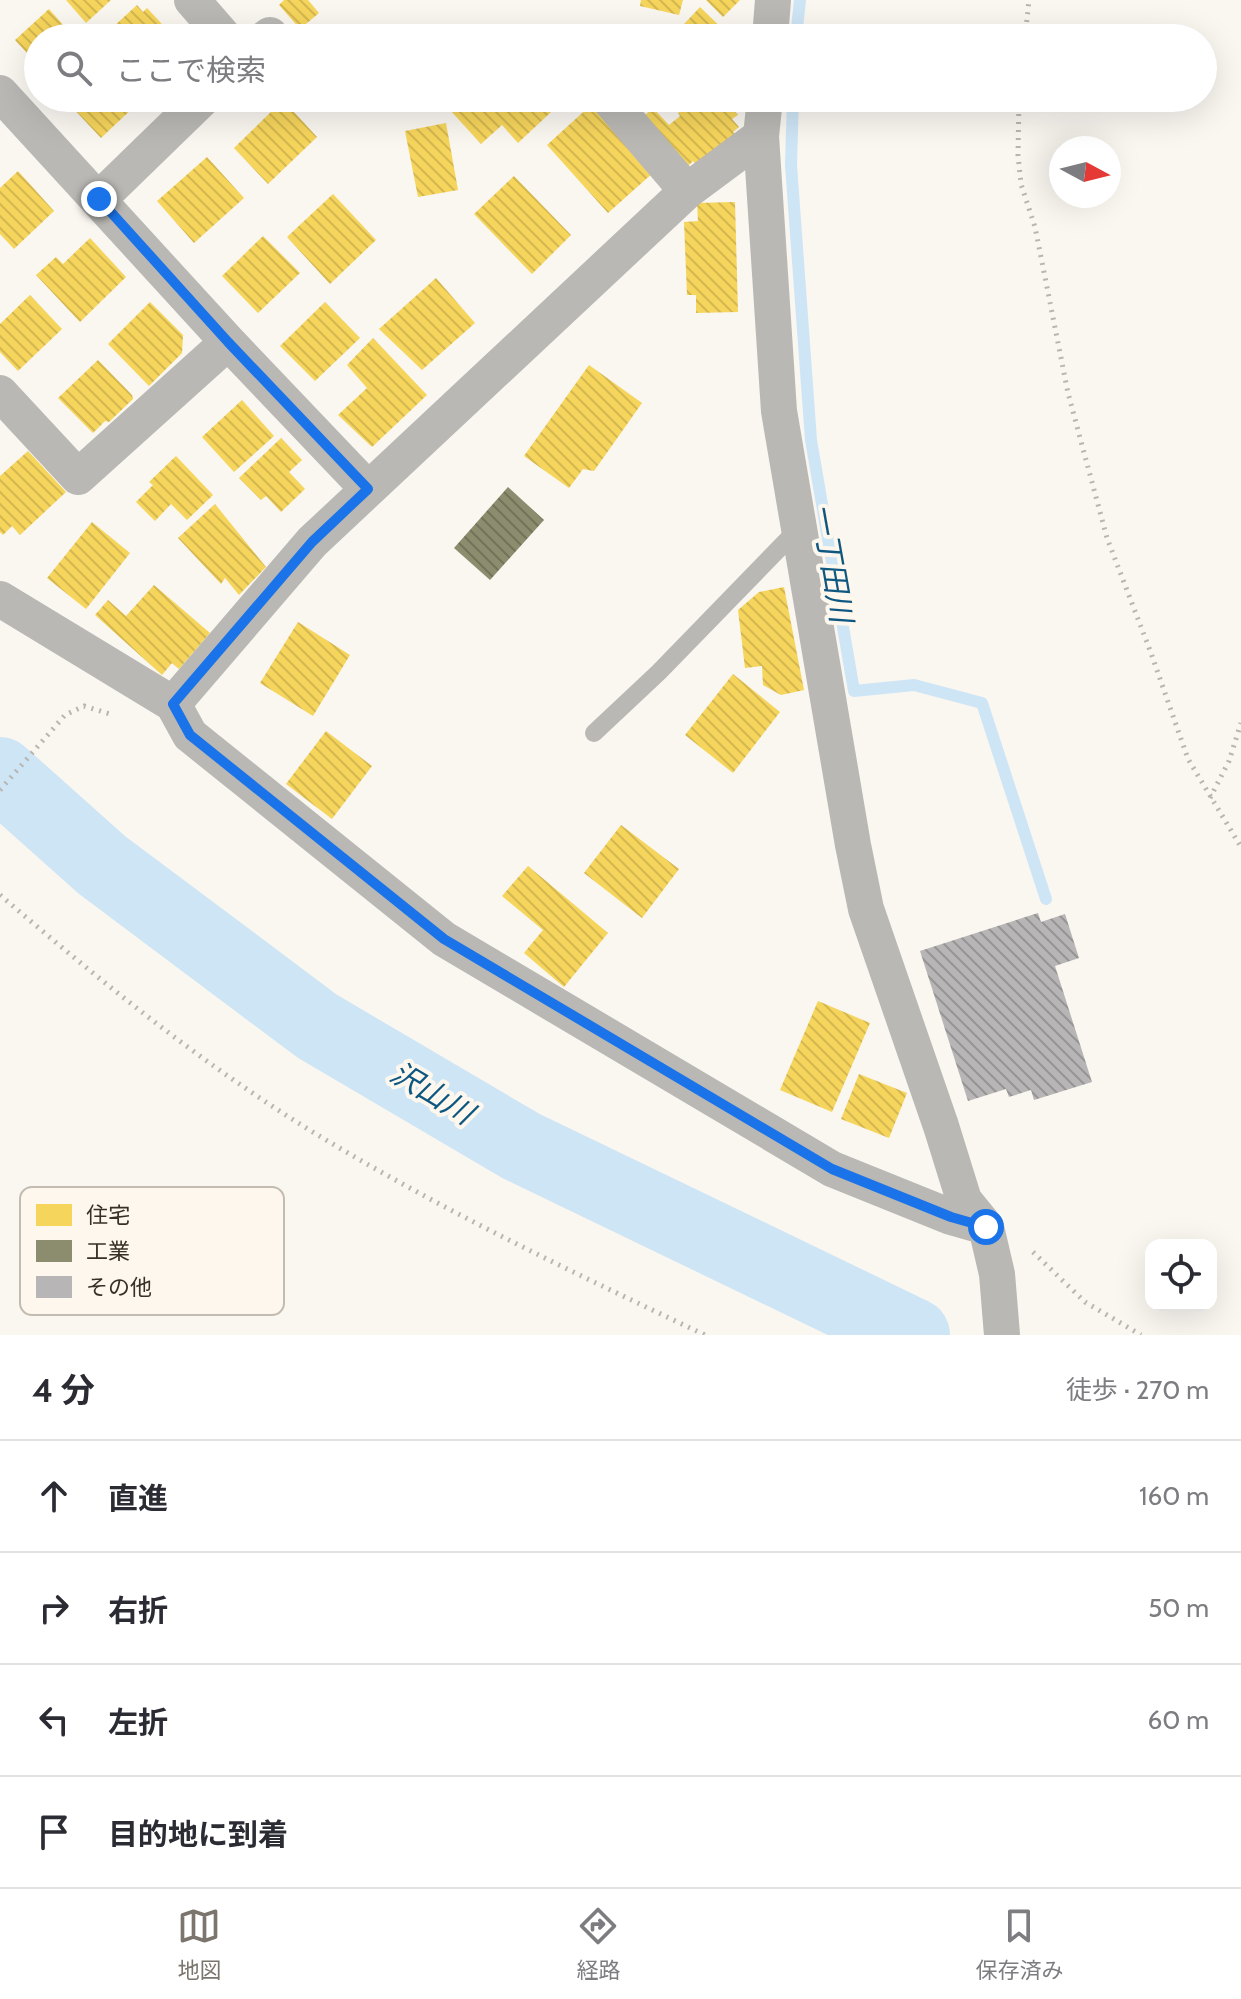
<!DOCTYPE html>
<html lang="ja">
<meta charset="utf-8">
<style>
:root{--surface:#fff;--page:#f2f2f3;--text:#2b2b33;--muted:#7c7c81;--line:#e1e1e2;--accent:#7b756d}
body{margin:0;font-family:Cabin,"Noto Sans JP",sans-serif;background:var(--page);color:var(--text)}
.controls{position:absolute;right:24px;bottom:24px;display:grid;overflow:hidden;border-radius:16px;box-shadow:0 8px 32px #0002}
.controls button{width:72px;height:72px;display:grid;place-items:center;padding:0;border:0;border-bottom:2px solid var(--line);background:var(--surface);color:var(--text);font:40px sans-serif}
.compass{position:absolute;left:1049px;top:136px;width:72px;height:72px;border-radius:50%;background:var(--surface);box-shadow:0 8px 32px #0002;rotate:97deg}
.stop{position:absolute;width:24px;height:24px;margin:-18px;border:6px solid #1a73e8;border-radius:50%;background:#fff}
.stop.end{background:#1a73e8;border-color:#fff;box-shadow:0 2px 8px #0008}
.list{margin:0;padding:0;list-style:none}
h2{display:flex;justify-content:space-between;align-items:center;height:104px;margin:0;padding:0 32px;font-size:34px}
h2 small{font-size:26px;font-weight:400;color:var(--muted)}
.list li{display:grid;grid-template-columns:52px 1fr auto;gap:24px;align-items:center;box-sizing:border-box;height:112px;padding:0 32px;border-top:2px solid var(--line)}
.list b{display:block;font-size:30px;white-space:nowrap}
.list em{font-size:26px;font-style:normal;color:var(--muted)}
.icon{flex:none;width:44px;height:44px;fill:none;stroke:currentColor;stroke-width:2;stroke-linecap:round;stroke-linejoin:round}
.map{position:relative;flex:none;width:1241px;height:1335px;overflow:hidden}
.search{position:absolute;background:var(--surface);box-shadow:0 8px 32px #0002;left:24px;right:24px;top:24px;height:88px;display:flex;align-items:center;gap:20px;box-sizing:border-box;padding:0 28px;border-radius:44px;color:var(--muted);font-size:30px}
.sheet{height:552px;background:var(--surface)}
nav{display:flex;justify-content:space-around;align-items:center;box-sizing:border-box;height:112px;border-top:2px solid var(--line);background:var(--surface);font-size:22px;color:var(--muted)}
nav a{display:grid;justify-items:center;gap:4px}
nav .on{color:var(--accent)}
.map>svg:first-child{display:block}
</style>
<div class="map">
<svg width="1241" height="1335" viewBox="0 0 1241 1335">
<defs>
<pattern id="homes-back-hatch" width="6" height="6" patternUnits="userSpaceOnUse" patternTransform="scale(2)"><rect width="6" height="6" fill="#f6d55c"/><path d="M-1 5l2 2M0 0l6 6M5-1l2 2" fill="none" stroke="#d4b750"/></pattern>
<pattern id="industry-back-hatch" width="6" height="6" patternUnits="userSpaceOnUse" patternTransform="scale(2)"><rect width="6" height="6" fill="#8c8c6e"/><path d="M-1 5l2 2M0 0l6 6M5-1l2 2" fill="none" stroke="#73735a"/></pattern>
<pattern id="building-back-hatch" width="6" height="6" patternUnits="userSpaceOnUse" patternTransform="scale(2)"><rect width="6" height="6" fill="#b7b5b6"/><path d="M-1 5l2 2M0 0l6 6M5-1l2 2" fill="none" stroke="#969494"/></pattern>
</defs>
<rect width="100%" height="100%" fill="#faf6f0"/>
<path fill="url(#homes-back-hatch)" d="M 66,0 L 111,0 L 86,23 Z
M 284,0 L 308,0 L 319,13 L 300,29 L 279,5 Z
M 641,0 L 683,0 L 679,15 L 640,6 Z
M 706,0 L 740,0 L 723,17 Z
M 137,5 L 143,12 L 147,8 L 175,38 L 101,38 Z
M 700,7 L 732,38 L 671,38 Z
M 49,9 L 75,38 L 38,38 L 38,65 L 15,40 Z
M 72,98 L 132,98 L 137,104 L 101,138 L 71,106 L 76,102 Z
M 439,98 L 566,98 L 518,143 L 502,125 L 481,144 Z
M 694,98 L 723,98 L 738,115 L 732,119 L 739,127 L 733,132 L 735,134 L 698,167 L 693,161 L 688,166 L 644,116 L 653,108 L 669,125 L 680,116 L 678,113 Z
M 283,100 L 317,137 L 268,184 L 234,148 Z
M 592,104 L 654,172 L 608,213 L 547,145 Z
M 446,123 L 458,190 L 418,197 L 405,131 Z
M 207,157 L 244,198 L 194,243 L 157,201 Z
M 18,171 L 54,211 L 14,249 L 0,234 L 0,188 Z
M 514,176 L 571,235 L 532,274 L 474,214 Z
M 333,194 L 376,240 L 330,284 L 287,237 Z
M 735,202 L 738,312 L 696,313 L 696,295 L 687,295 L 684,222 L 698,221 L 697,203 Z
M 263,236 L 300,273 L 258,313 L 222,276 Z
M 90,238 L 126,277 L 80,322 L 36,275 L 56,257 L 63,264 Z
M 436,278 L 475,323 L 422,370 L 379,329 Z
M 30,295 L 62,329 L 18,371 L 0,352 L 0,324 Z
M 150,302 L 183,335 L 182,353 L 149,386 L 108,344 Z
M 325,302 L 360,338 L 315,381 L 280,346 Z
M 373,338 L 427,395 L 372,447 L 338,415 L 367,388 L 347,365 Z
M 98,360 L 132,395 L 133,399 L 109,422 L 105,421 L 93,433 L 58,398 Z
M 589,365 L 642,403 L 594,471 L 583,469 L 569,488 L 524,456 Z
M 242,400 L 274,436 L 234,472 L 202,437 Z
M 281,438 L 302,460 L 289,472 L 305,489 L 281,512 L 266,496 L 261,500 L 239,478 Z
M 28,451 L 66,492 L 20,535 L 12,526 L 3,535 L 0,532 L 0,476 Z
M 176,456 L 213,495 L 187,520 L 171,504 L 155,521 L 136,502 L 153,485 L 149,482 Z
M 215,504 L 266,567 L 239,595 L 225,578 L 221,584 L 178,538 Z
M 92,522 L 130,553 L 86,609 L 47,578 Z
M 154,585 L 210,633 L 179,669 L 172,663 L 162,675 L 95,615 L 108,600 L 126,616 Z
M 784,587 L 804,690 L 781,695 L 763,685 L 762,666 L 745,668 L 738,610 L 759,592 Z
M 298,622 L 350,655 L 313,716 L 260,683 Z
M 733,674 L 780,712 L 733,773 L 685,735 Z
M 326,731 L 372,766 L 332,819 L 286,784 Z
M 621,825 L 679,869 L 642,918 L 584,873 Z
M 528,866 L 608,933 L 564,987 L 524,953 L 543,930 L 502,896 Z
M 818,1001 L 870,1023 L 832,1112 L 780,1090 Z
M 859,1074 L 907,1093 L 889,1138 L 841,1119 Z"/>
<path fill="url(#industry-back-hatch)" d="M 508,487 L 544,520 L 490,580 L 454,548 Z"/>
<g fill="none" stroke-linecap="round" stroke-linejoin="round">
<path stroke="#cee5f6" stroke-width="12" d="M 796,38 L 800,0
M 793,98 L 791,165 L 811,440 L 854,691 L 914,685 L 982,703 L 1046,899"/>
<path stroke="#cee5f6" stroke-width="74" d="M 0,774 L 102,865 L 317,1026 L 521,1146 L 913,1335"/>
</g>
<path fill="url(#building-back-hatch)" d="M 1038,913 L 1041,922 L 1065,914 L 1079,958 L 1055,966 L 1092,1082 L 1034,1100 L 1031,1090 L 1009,1097 L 1006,1089 L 968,1101 L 920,951 Z"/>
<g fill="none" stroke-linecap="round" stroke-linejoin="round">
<path stroke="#b9b6b2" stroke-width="5" stroke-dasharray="2 6" stroke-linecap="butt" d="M 1025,38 L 1029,0
M 1019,98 L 1018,155 L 1021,184 L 1035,227 L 1068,393 L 1107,538 L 1151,653 L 1188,759 L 1241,847
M 0,790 L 65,715 L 84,706 L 110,714
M 1210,798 L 1229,761 L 1241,723
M 0,895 C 98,979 198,1061 308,1129 C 435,1207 570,1271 705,1335
M 1033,1252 L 1085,1302 L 1141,1335"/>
<path stroke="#b9b8b4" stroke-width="18" d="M 594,733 L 659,672 L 798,529"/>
<path stroke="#b9b8b4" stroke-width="36" d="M 192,0 L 225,38
M 266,38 L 270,35
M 770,38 L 773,0
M 0,93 L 228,342 L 368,489
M 608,98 L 687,191
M 765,98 L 761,136 L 779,411 L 853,845 L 866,909 L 941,1126 L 964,1200 L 986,1227 L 997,1274 L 1002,1335
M 99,199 L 203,98
M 0,393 L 78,477 L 228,342
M 0,599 L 173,704 L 190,735 L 444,939 L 832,1169 L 951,1217 L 986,1227
M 173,704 L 312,542 L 687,191 L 761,136"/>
</g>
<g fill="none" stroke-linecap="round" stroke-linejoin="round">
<path stroke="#1a73e8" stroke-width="10" d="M 99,199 L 228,342 L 368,489 L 312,542 L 173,704 L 190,735 L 444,939 L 832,1169 L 951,1217 L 986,1227"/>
</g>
<g text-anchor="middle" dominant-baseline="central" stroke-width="8" stroke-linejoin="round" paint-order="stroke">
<g font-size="30" font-style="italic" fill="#0e5781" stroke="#fdf7ed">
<text transform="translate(832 563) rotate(80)">一丁田川</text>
<text transform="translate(432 1093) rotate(31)">沢山川</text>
</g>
</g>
<rect x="20" y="1187" width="264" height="128" rx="12" fill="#fdf7ed" stroke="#c1bbb2" stroke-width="2"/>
<rect x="36" y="1204" width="36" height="22" fill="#f6d55c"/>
<rect x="36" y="1240" width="36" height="22" fill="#8c8c6e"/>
<rect x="36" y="1276" width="36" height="22" fill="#b7b5b6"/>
<g font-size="22" fill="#363027">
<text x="86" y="1223">住宅</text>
<text x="86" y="1259">工業</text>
<text x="86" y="1295">その他</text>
</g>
</svg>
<div class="controls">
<button><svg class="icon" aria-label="locate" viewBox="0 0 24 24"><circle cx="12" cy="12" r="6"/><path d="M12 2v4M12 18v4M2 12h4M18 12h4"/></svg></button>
</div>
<svg class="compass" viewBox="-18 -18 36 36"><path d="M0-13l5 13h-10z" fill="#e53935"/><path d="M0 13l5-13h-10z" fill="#7c7c81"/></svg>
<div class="stop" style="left:986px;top:1227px"></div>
<div class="stop end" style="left:99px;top:199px"></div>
<div class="search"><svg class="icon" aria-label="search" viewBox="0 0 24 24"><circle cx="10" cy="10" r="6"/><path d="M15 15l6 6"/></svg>ここで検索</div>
</div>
<section class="sheet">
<h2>4 分<small>徒歩 · 270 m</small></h2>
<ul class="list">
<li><svg class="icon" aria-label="ahead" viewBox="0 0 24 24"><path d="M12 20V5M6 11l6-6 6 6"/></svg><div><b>直進</b></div><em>160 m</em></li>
<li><svg class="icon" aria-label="right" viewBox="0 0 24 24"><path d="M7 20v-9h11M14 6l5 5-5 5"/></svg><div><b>右折</b></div><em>50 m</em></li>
<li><svg class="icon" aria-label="left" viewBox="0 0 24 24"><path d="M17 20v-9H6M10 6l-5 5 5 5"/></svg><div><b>左折</b></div><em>60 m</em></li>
<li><svg class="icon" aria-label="arrive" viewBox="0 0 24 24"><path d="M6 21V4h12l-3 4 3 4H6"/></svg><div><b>目的地に到着</b></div></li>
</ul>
</section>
<nav>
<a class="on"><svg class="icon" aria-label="map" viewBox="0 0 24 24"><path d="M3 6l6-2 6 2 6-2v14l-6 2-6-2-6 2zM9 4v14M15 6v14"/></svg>地図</a>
<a><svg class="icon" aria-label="directions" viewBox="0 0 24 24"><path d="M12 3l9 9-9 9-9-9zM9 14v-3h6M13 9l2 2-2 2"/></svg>経路</a>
<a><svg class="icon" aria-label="saved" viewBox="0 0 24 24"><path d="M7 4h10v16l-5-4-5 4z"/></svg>保存済み</a>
</nav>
